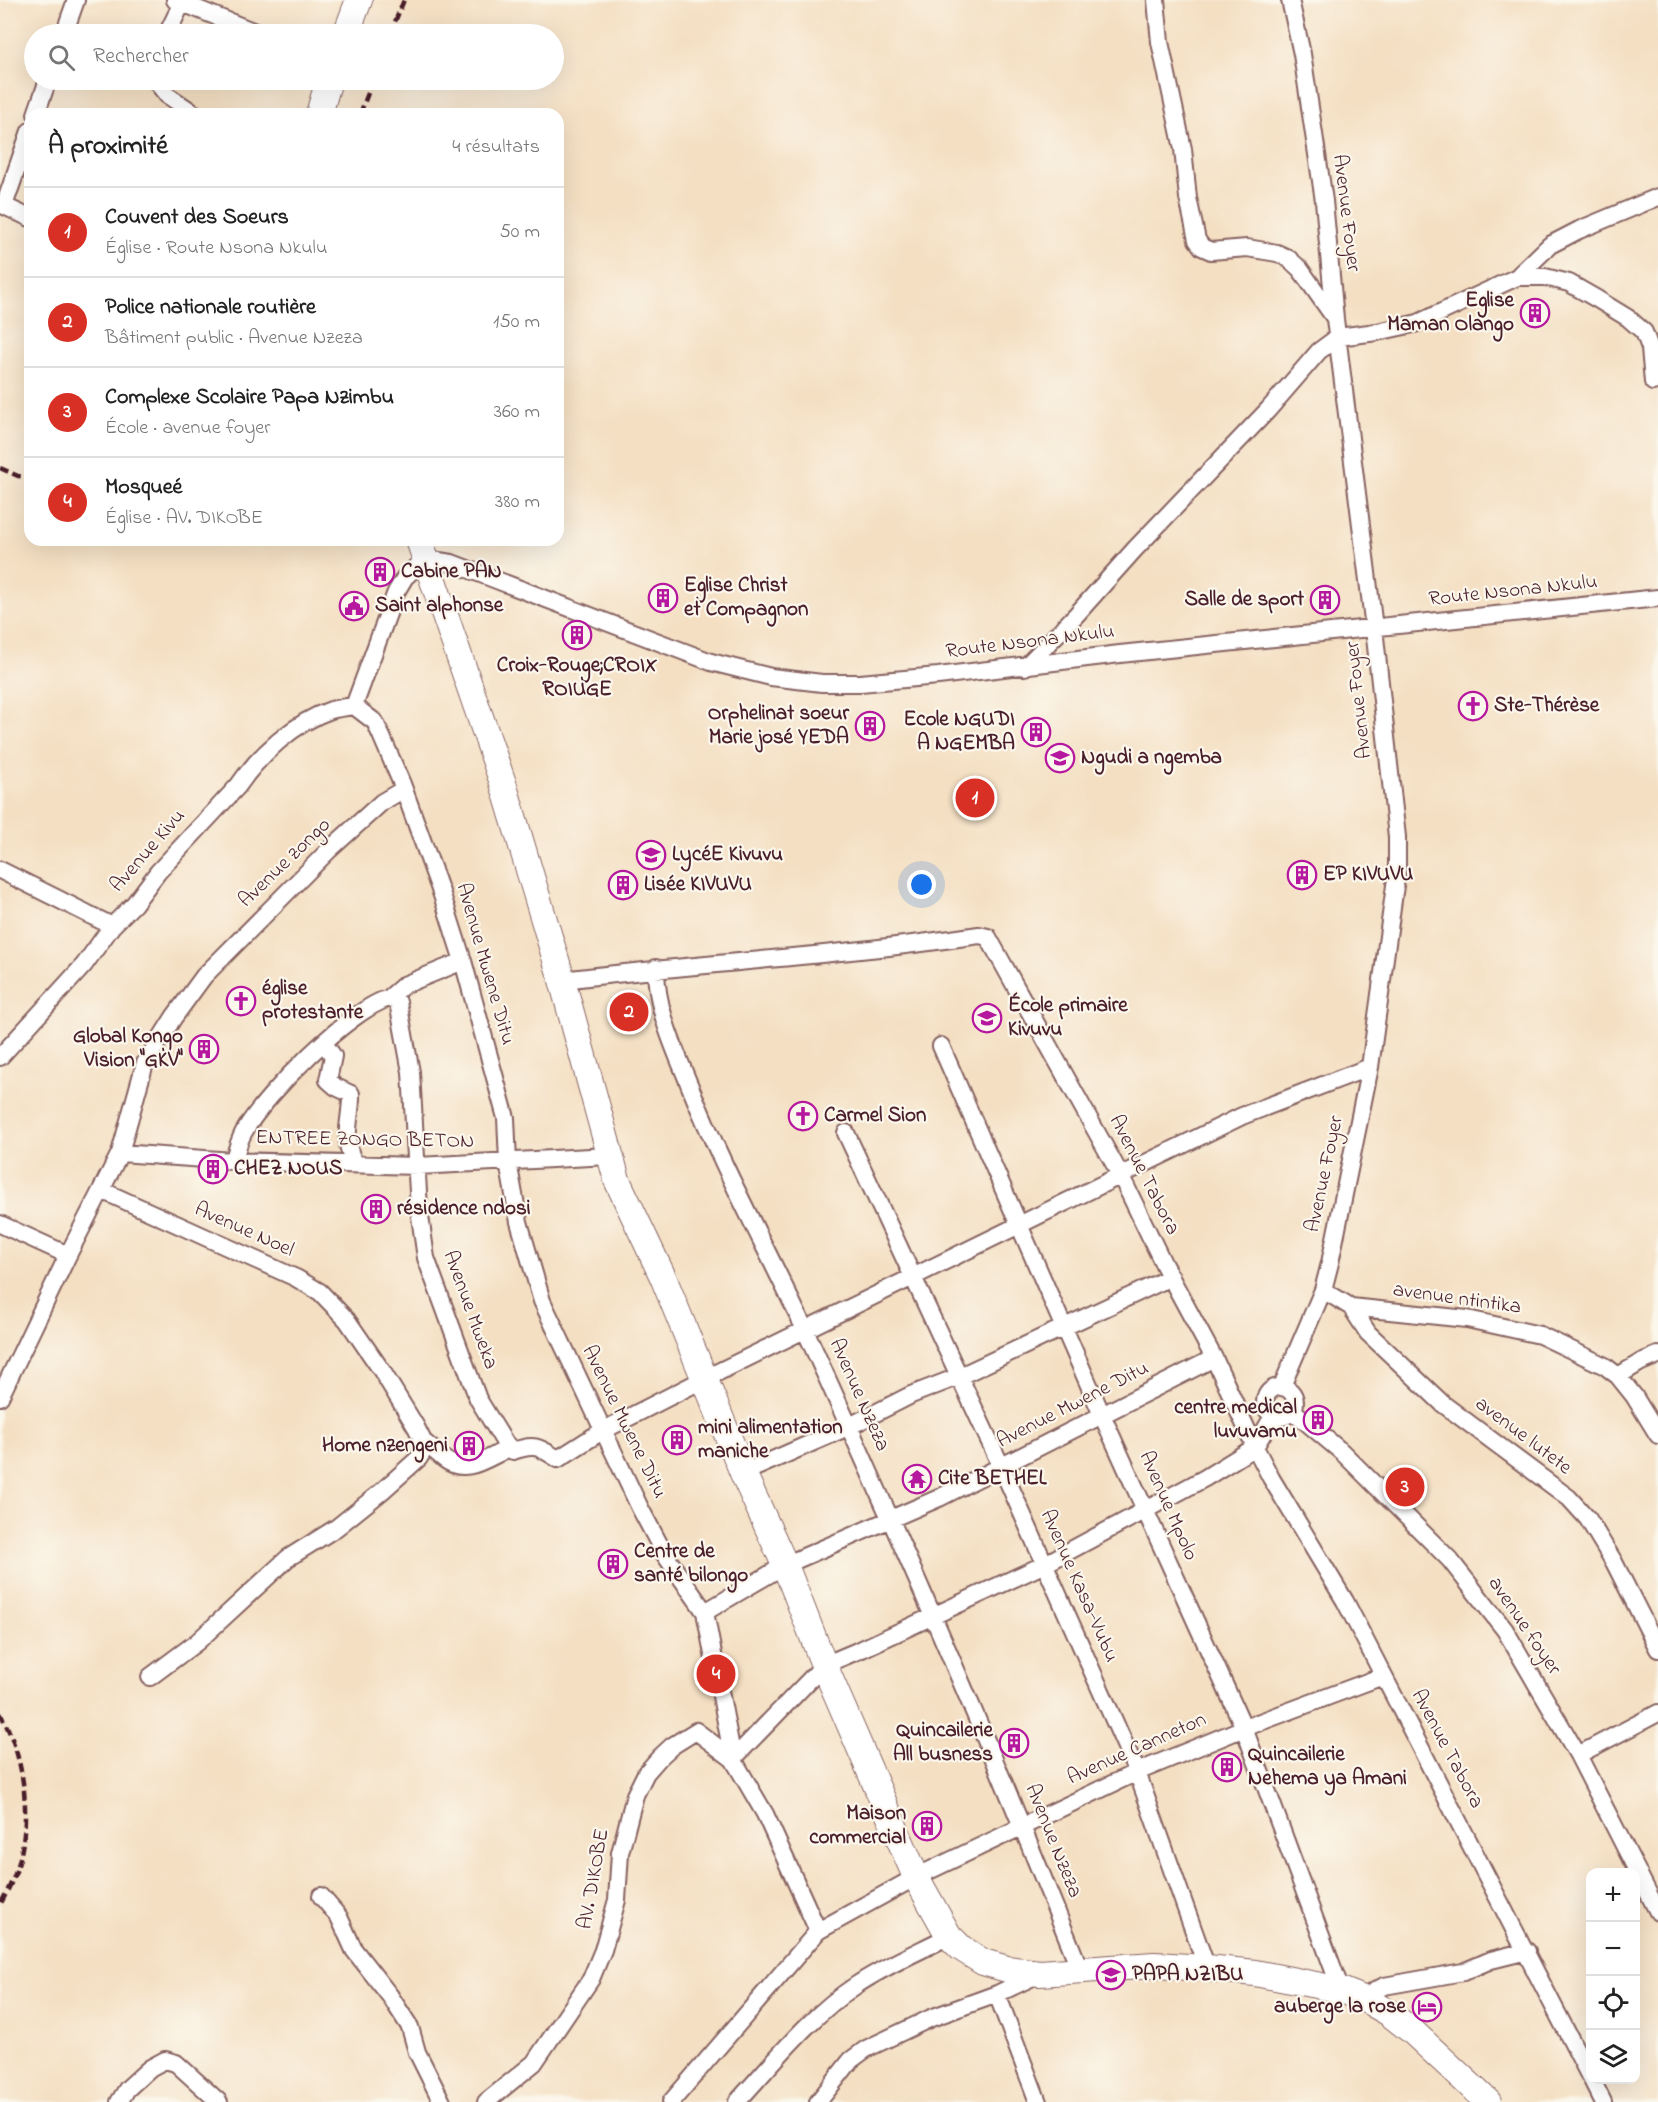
<!DOCTYPE html>
<html lang="fr">
<meta charset="utf-8">
<style>
:root{--surface:#fff;--page:#f6f6f6;--text:#222;--muted:#767676;--line:#e0e0e0;--accent:#d93025}
body{margin:0;font-family:"Indie Flower",sans-serif;background:var(--page);color:var(--text)}
.controls{position:absolute;right:18px;bottom:18px;display:grid;overflow:hidden;border-radius:12px;box-shadow:0 6px 24px #0002}
.controls button{width:54px;height:54px;display:grid;place-items:center;padding:0;border:0;border-bottom:2px solid var(--line);background:var(--surface);color:var(--text);font:30px sans-serif}
.you{position:absolute;left:922px;top:885px;width:21px;height:21px;margin:-15px;border:4px solid #fff;border-radius:50%;background:#1a73e8;box-shadow:0 0 0 9px #1a73e833}
.badge{display:grid;place-items:center;width:39px;height:39px;border-radius:50%;background:var(--accent);color:#fff;font-size:20px;font-weight:700}
.pin{position:absolute;translate:-50% -50%;border:3px solid #fff;box-shadow:0 2px 6px #0006}
.list{margin:0;padding:0;list-style:none}
h2{display:flex;justify-content:space-between;align-items:center;height:78px;margin:0;padding:0 24px;font-size:26px}
h2 small{font-size:20px;font-weight:400;color:var(--muted)}
.list li{display:grid;grid-template-columns:39px 1fr auto;gap:18px;align-items:center;box-sizing:border-box;height:90px;padding:0 24px;border-top:2px solid var(--line)}
.list b{display:block;font-size:22px;white-space:nowrap}
.list p{margin:0;font-size:20px;white-space:nowrap;color:var(--muted)}
.list em{font-size:20px;font-style:normal;color:var(--muted)}
.icon{flex:none;width:33px;height:33px;fill:none;stroke:currentColor;stroke-width:2;stroke-linecap:round;stroke-linejoin:round}
.map{position:relative;flex:none;width:1658px;height:2102px;overflow:hidden}
.search{position:absolute;background:var(--surface);box-shadow:0 6px 24px #0002;left:24px;top:24px;width:540px;height:66px;display:flex;align-items:center;gap:15px;box-sizing:border-box;padding:0 21px;border-radius:33px;color:var(--muted);font-size:22px}
.panel{position:absolute;background:var(--surface);box-shadow:0 6px 24px #0002;left:24px;top:108px;width:540px;height:438px;border-radius:18px}
.map>svg:first-child{display:block}
</style>
<div class="map">
<svg width="1658" height="2102" viewBox="0 0 1658 2102">
<rect width="100%" height="100%" fill="#fbf7ec"/>
<filter id="ink" filterUnits="userSpaceOnUse"><feTurbulence type="fractalNoise" baseFrequency=".0167" numOctaves="2"/><feDisplacementMap in="SourceGraphic" scale="12" xChannelSelector="R" yChannelSelector="G"/><feConvolveMatrix kernelMatrix="1 2 1 2 8 2 1 2 1" color-interpolation-filters="sRGB"/></filter>
<filter id="wash" filterUnits="userSpaceOnUse"><feTurbulence type="fractalNoise" baseFrequency=".008" numOctaves="4" result="noise"/><feDisplacementMap in="SourceGraphic" scale="24" xChannelSelector="R" yChannelSelector="G"/><feGaussianBlur stdDeviation="1.35" result="paint"/><feColorMatrix in="noise" values="0 0 0 0 0 0 0 0 0 0 0 0 0 0 0 0 0 1.4 0 .05"/><feComposite in="paint" operator="in"/></filter>
<g filter="url(#wash)">
<rect width="100%" height="100%" fill="#f4dfc2"/>
</g>
<g filter="url(#ink)">
<g fill="none" stroke-linecap="round" stroke-linejoin="round">
<g stroke="#866260" stroke-width="20">
<path id="minor" d="M 175,0 L 260,34
M 1156,0 L 1160,42 L 1183,149 L 1188,198 L 1197,240 L 1202,247 L 1211,251 L 1247,248 L 1277,253 L 1288,258 L 1300,269 L 1334,317
M 64,34 L 76,0
M 167,34 L 182,3
M 155,80 L 167,95 L 195,114
M 36,114 L 48,80
M 0,204 L 30,218
M 4,206 L 30,131
M 1517,277 L 1550,245 L 1579,230 L 1658,197
M 1025,667 L 1076,615 L 1135,549 L 1268,410 L 1319,351 L 1338,337 L 1377,332 L 1418,323 L 1517,277 L 1545,277 L 1569,283 L 1597,299 L 1628,318 L 1644,332 L 1650,348 L 1653,382
M 354,706 L 396,592 L 405,577 L 425,559 L 452,563 L 711,662 L 771,677 L 822,683 L 860,683 L 938,676 L 1120,654 L 1658,598
M 354,706 L 375,722 L 381,735 L 402,784 L 442,895 L 463,961 L 506,1118 L 508,1162 L 519,1222 L 542,1301 L 640,1508 L 665,1555 L 705,1612 L 733,1759 L 765,1814 L 818,1931
M 0,870 L 112,926
M 656,968 C 656,1009 674,1047 689,1084 C 723,1169 767,1249 806,1332 C 903,1543 995,1756 1081,1972
M 389,998 L 404,985 L 463,961
M 324,1043 L 333,1056 L 328,1080 L 336,1087 L 351,1094 C 352,1117 340,1143 356,1164
M 941,1046 L 1102,1415 L 1244,1728 L 1341,1990
M 0,1057 L 84,965 L 112,926 L 134,904 L 158,872 L 238,786 C 259,755 295,722 331,710 C 338,708 346,707 354,706
M 846,1133 L 1001,1466 L 1137,1772 L 1207,1968
M 120,1153 L 233,1161 L 418,1166 L 609,1156
M 233,1161 C 237,1151 239,1139 245,1130 C 266,1094 349,1010 389,998 L 398,1002 L 411,1072 L 419,1209 L 426,1258 L 478,1399 L 505,1443 L 513,1451 C 535,1443 539,1447 558,1459 L 602,1431 L 704,1379 L 1242,1116 L 1370,1067
M 101,1190 L 296,1278 L 320,1292 L 347,1320 L 382,1371 L 416,1427 L 423,1441 L 424,1450 L 419,1458 L 381,1492 L 336,1528 L 288,1558 L 197,1642 L 150,1677
M 0,1224 L 68,1255
M 1323,1290 L 1351,1307 L 1368,1333 L 1443,1404 L 1569,1498 L 1588,1519 L 1614,1562 L 1658,1649
M 1351,1307 L 1467,1319 L 1540,1335 L 1605,1366 L 1618,1376 L 1634,1396 L 1658,1435
M 1618,1376 L 1641,1362 L 1658,1355
M 1282,1386 L 1323,1290 L 1330,1263 L 1370,1067 L 1397,871 L 1397,837 L 1374,628 L 1335,319 L 1324,201 L 1302,54 L 1290,0
M1265 1402a15 15 0 1 1 30 0a15 15 0 1 1-30 0Z
M 0,1397 L 68,1255 L 120,1153 L 145,1063 L 174,1017 L 204,976 L 329,850 L 382,802 L 404,789
M 1293,1411 L 1342,1452 L 1450,1560 L 1505,1630 L 1578,1755 L 1658,1912
M 1273,1416 L 1255,1447 L 1271,1478 L 1345,1601 L 1590,2077
M 423,1441 C 430,1447 437,1453 444,1459 C 467,1477 489,1456 510,1448
M 743,1473 L 848,1427 L 911,1395 L 960,1376 L 1171,1277
M 705,1612 L 785,1565 L 939,1498 L 1214,1358
M 1578,1755 L 1658,1713
M 321,1896 L 339,1917 L 354,1950 L 390,1996 L 410,2027 L 417,2052 L 442,2102
M 997,1994 L 1038,2102
M 1368,2001 L 1371,1993 L 1384,1986 L 1463,1972 L 1491,1960 L 1527,1951
M 1592,2080 L 1603,2102
M 119,2102 L 127,2089 L 150,2068 L 165,2060 L 176,2063 L 219,2102
M 486,2102 L 534,2063 L 591,1979 L 603,1950 L 617,1900 L 620,1853 L 635,1795 L 646,1773 L 660,1757 L 672,1746 L 696,1731 L 733,1759 L 824,1665 L 862,1649 L 1045,1564 L 1205,1478 L 1255,1447 L 1214,1358 L 1164,1265 L 1121,1176 L 988,937 L 979,935 C 841,956 701,963 562,980
M 671,2102 L 818,1931 L 916,1877 L 1137,1772 L 1244,1728 L 1383,1676
M 737,2102 C 773,2063 811,2015 855,1986 C 884,1966 918,1952 949,1936
M 818,2102 L 851,2060 L 866,2049 L 931,2018 L 997,1994 L 1039,1974"/>
</g>
<g stroke="#866260" stroke-width="28">
<path id="highway" d="M 346,34 L 359,0
M 319,114 L 329,80
M 419,540 L 503,783 L 562,980 L 617,1180 L 663,1277 L 743,1473 L 785,1565 L 824,1665 L 916,1877 L 949,1936 L 961,1948 L 983,1962 L 1007,1969 L 1040,1973 L 1154,1965 L 1207,1968 L 1255,1973 L 1341,1990 L 1368,2001 L 1389,2013 L 1413,2032 L 1488,2102"/>
</g>
<use href="#minor" stroke="#fff" stroke-width="16"/>
<use href="#highway" stroke="#fff" stroke-width="26"/>
<path stroke="#4a1f2b" stroke-width="4.5" stroke-dasharray="9 4.5" stroke-linecap="butt" d="M 390,34 L 404,0
M 360,114 L 373,80
M 0,468 L 18,476 L 30,477
M 0,1713 C 24,1755 31,1811 20,1858 C 16,1875 8,1890 0,1905"/>
</g>
</g>
<defs>
<g id="building-ring" transform="scale(1.5)"><circle r="9.5" fill="#fbf7ec" stroke="#b5179e" stroke-width="1.5"/><path d="M-4-6H4V6H1V3H-1V6H-4ZM-2.5-4.3h1.7v1.8h-1.7ZM.8-4.3h1.7v1.8H.8ZM-2.5-1h1.7V.8h-1.7ZM.8-1h1.7V.8H.8Z" fill="#b5179e"/></g>
<g id="civic-ring" transform="scale(1.5)"><circle r="9.5" fill="#fbf7ec" stroke="#b5179e" stroke-width="1.5"/><path d="M-.6-6.5H3V-4.5H.6V-3L4-1V1h2V6H-6V1h2V-1L-.6-3ZM-1.2 2.5V6h2.4V2.5Z" fill="#b5179e"/></g>
<g id="church-ring" transform="scale(1.5)"><circle r="9.5" fill="#fbf7ec" stroke="#b5179e" stroke-width="1.5"/><path d="M-1.2-6h2.4v3.5h3.3v2.4h-3.3V6h-2.4V-.1h-3.3v-2.4h3.3Z" fill="#b5179e"/></g>
<g id="school-ring" transform="scale(1.5)"><circle r="9.5" fill="#fbf7ec" stroke="#b5179e" stroke-width="1.5"/><path d="M0-5L7-2L0 1L-7-2ZM-4 1L0 2.5L4 1V4Q0 6-4 4Z" fill="#b5179e"/></g>
<g id="temple-ring" transform="scale(1.5)"><circle r="9.5" fill="#fbf7ec" stroke="#b5179e" stroke-width="1.5"/><path d="M0-6L5-2H3V0L6.5 2.5H4V6H1.5V3h-3V6H-4V2.5H-6.5L-3 0V-2H-5Z" fill="#b5179e"/></g>
<g id="hotel-ring" transform="scale(1.5)"><circle r="9.5" fill="#fbf7ec" stroke="#b5179e" stroke-width="1.5"/><path d="M-6-4.5h1.5V1H6V5H4.5V3h-9V5H-6ZM-4 0a1.8 1.8 0 1 1 3.6 0ZM.5 0V-2.5h3Q6-2.5 6 0Z" fill="#b5179e"/></g>
</defs>
<g fill-rule="evenodd">
<use href="#building-ring" x="1535" y="313"/>
<use href="#building-ring" x="380" y="572"/>
<use href="#building-ring" x="663" y="598"/>
<use href="#building-ring" x="1325" y="600"/>
<use href="#civic-ring" x="354" y="606"/>
<use href="#building-ring" x="577" y="635"/>
<use href="#church-ring" x="1473" y="706"/>
<use href="#building-ring" x="870" y="726"/>
<use href="#building-ring" x="1036" y="732"/>
<use href="#school-ring" x="1060" y="758"/>
<use href="#school-ring" x="651" y="855"/>
<use href="#building-ring" x="1302" y="875"/>
<use href="#building-ring" x="623" y="885"/>
<use href="#church-ring" x="241" y="1001"/>
<use href="#school-ring" x="987" y="1018"/>
<use href="#building-ring" x="204" y="1049"/>
<use href="#church-ring" x="803" y="1116"/>
<use href="#building-ring" x="213" y="1169"/>
<use href="#building-ring" x="376" y="1209"/>
<use href="#building-ring" x="1318" y="1420"/>
<use href="#building-ring" x="677" y="1440"/>
<use href="#building-ring" x="469" y="1446"/>
<use href="#temple-ring" x="917" y="1479"/>
<use href="#building-ring" x="613" y="1564"/>
<use href="#building-ring" x="1014" y="1743"/>
<use href="#building-ring" x="1227" y="1767"/>
<use href="#building-ring" x="927" y="1826"/>
<use href="#school-ring" x="1111" y="1975"/>
<use href="#hotel-ring" x="1427" y="2007"/>
</g>
<g text-anchor="middle" dominant-baseline="central" stroke-width="4.5" stroke-linejoin="round" paint-order="stroke">
<g font-size="21" fill="#4a1f2b" stroke="#fbf7ec">
<text transform="translate(1346 213) rotate(83)">Avenue Foyer</text>
<text transform="translate(1513 591) rotate(-6)">Route Nsona Nkulu</text>
<text transform="translate(1030 642) rotate(-7)">Route Nsona Nkulu</text>
<text transform="translate(1359 700) rotate(-96)">Avenue Foyer</text>
<text transform="translate(148 851) rotate(-49)">Avenue Kivu</text>
<text transform="translate(285 863) rotate(-44)">Avenue zongo</text>
<text transform="translate(485 964) rotate(74)">Avenue Mwene Ditu</text>
<text transform="translate(365 1140) rotate(1)">ENTREE ZONGO BETON</text>
<text transform="translate(1325 1174) rotate(-78)">Avenue Foyer</text>
<text transform="translate(1144 1175) rotate(63)">Avenue Tabora</text>
<text transform="translate(244 1230) rotate(24)">Avenue Noel</text>
<text transform="translate(1457 1299) rotate(8)">avenue ntintika</text>
<text transform="translate(470 1310) rotate(70)">Avenue Mweka</text>
<text transform="translate(859 1395) rotate(66)">Avenue Nzeza</text>
<text transform="translate(1073 1405) rotate(-27)">Avenue Mwene Ditu</text>
<text transform="translate(624 1422) rotate(64)">Avenue Mwene Ditu</text>
<text transform="translate(1523 1436) rotate(37)">avenue lutete</text>
<text transform="translate(1168 1506) rotate(66)">Avenue Mpolo</text>
<text transform="translate(1079 1586) rotate(66)">Avenue Kasa-Vubu</text>
<text transform="translate(1524 1626) rotate(56)">avenue foyer</text>
<text transform="translate(1137 1749) rotate(-24)">Avenue Canneton</text>
<text transform="translate(1447 1749) rotate(62)">Avenue Tabora</text>
<text transform="translate(1053 1841) rotate(68)">Avenue Nzeza</text>
<text transform="translate(594 1879) rotate(-80)">AV. DIKOBE</text>
</g>
<g font-size="21" font-weight="bold" fill="#4a1f2b" stroke="#fbf7ec" text-anchor="start">
<text x="1514" y="301" text-anchor="end">Eglise<tspan x="1514" dy="24">Maman Olango</tspan></text>
<text x="401" y="572">Cabine PAN</text>
<text x="684" y="586">Eglise Christ<tspan x="684" dy="24">et Compagnon</tspan></text>
<text x="1304" y="600" text-anchor="end">Salle de sport</text>
<text x="375" y="606">Saint alphonse</text>
<text x="577" y="666" text-anchor="middle">Croix-Rouge;CROIX<tspan x="577" dy="24">ROIUGE</tspan></text>
<text x="1494" y="706">Ste-Thérèse</text>
<text x="849" y="714" text-anchor="end">Orphelinat soeur<tspan x="849" dy="24">Marie josé YEDA</tspan></text>
<text x="1015" y="720" text-anchor="end">Ecole NGUDI<tspan x="1015" dy="24">A NGEMBA</tspan></text>
<text x="1081" y="758">Ngudi a ngemba</text>
<text x="672" y="855">LycéE Kivuvu</text>
<text x="1323" y="875">EP KIVUVU</text>
<text x="644" y="885">Lisée KIVUVU</text>
<text x="262" y="989">église<tspan x="262" dy="24">protestante</tspan></text>
<text x="1008" y="1006">École primaire<tspan x="1008" dy="24">Kivuvu</tspan></text>
<text x="183" y="1037" text-anchor="end">Global Kongo<tspan x="183" dy="24">Vision "GKV"</tspan></text>
<text x="824" y="1116">Carmel Sion</text>
<text x="234" y="1169">CHEZ NOUS</text>
<text x="397" y="1209">résidence ndosi</text>
<text x="1297" y="1408" text-anchor="end">centre medical<tspan x="1297" dy="24">luvuvamu</tspan></text>
<text x="698" y="1428">mini alimentation<tspan x="698" dy="24">maniche</tspan></text>
<text x="448" y="1446" text-anchor="end">Home nzengeni</text>
<text x="938" y="1479">Cite BETHEL</text>
<text x="634" y="1552">Centre de<tspan x="634" dy="24">santé bilongo</tspan></text>
<text x="993" y="1731" text-anchor="end">Quincailerie<tspan x="993" dy="24">All busness</tspan></text>
<text x="1248" y="1755">Quincailerie<tspan x="1248" dy="24">Nehema ya Amani</tspan></text>
<text x="906" y="1814" text-anchor="end">Maison<tspan x="906" dy="24">commercial</tspan></text>
<text x="1132" y="1975">PAPA NZIBU</text>
<text x="1406" y="2007" text-anchor="end">auberge la rose</text>
</g>
</g>
</svg>
<div class="controls">
<button>+</button>
<button>−</button>
<button><svg class="icon" aria-label="locate" viewBox="0 0 24 24"><circle cx="12" cy="12" r="6"/><path d="M12 2v4M12 18v4M2 12h4M18 12h4"/></svg></button>
<button><svg class="icon" aria-label="layers" viewBox="0 0 24 24"><path d="M12 4l9 5-9 5-9-5zM3 14l9 5 9-5"/></svg></button>
</div>
<div class="you"></div>
<div class="pin badge" style="left:975px;top:798px">1</div>
<div class="pin badge" style="left:629px;top:1012px">2</div>
<div class="pin badge" style="left:1405px;top:1487px">3</div>
<div class="pin badge" style="left:716px;top:1674px">4</div>
<div class="search"><svg class="icon" aria-label="search" viewBox="0 0 24 24"><circle cx="10" cy="10" r="6"/><path d="M15 15l6 6"/></svg>Rechercher</div>
<section class="panel">
<h2>À proximité<small>4 résultats</small></h2>
<ul class="list">
<li><span class="badge">1</span><div><b>Couvent des Soeurs</b><p>Église · Route Nsona Nkulu</p></div><em>50 m</em></li>
<li><span class="badge">2</span><div><b>Police nationale routière</b><p>Bâtiment public · Avenue Nzeza</p></div><em>150 m</em></li>
<li><span class="badge">3</span><div><b>Complexe Scolaire Papa Nzimbu</b><p>École · avenue foyer</p></div><em>360 m</em></li>
<li><span class="badge">4</span><div><b>Mosqueé</b><p>Église · AV. DIKOBE</p></div><em>380 m</em></li>
</ul>
</section>
</div>
